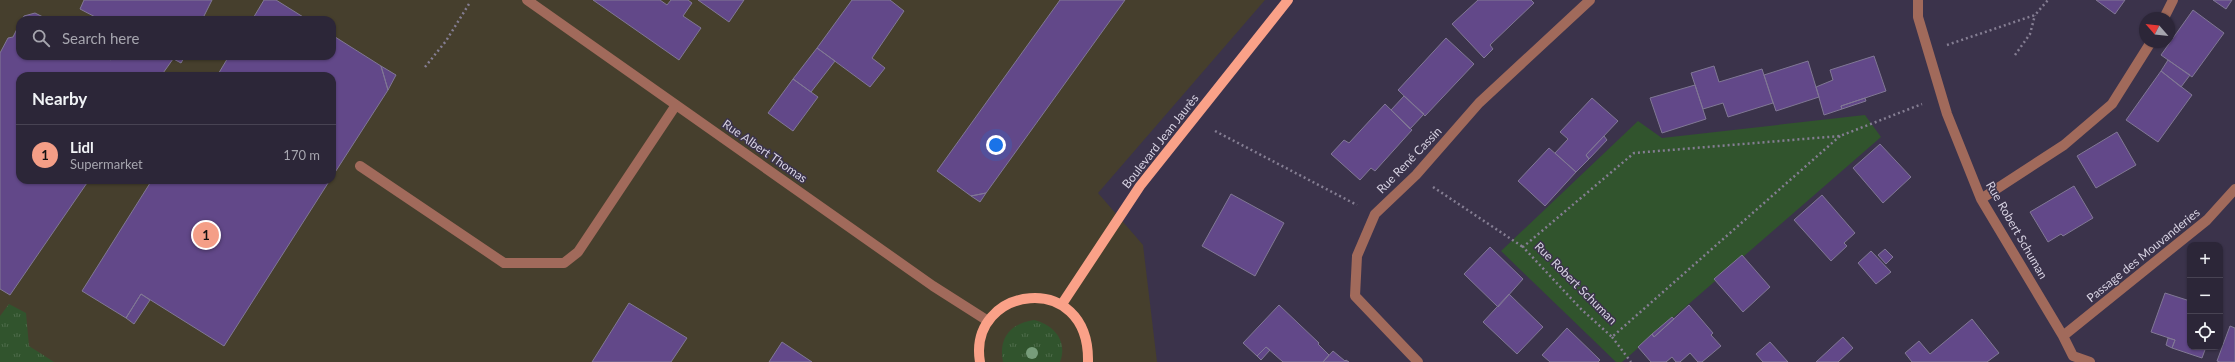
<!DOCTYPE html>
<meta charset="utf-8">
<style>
:root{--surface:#2c2638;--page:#383243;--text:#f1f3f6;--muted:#a6a5ae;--line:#484353;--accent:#f49e87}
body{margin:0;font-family:Lato,sans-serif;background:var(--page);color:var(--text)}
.controls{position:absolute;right:12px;bottom:12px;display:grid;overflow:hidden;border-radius:8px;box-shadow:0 1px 3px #0004}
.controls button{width:36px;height:36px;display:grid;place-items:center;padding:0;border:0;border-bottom:1px solid var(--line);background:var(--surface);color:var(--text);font:20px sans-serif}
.compass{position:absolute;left:2139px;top:12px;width:36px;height:36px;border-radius:50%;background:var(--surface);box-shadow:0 1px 3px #0004;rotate:298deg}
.you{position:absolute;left:996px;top:145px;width:14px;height:14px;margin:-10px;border:3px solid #fff;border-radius:50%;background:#1a73e8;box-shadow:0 0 0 6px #1a73e833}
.badge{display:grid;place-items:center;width:26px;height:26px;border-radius:50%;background:var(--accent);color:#111;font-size:13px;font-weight:700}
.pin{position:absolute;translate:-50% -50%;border:2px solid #fff;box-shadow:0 1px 4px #0006}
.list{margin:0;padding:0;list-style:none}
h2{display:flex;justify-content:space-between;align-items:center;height:52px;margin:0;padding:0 16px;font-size:17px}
h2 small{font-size:13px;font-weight:400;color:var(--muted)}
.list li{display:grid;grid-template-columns:26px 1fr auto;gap:12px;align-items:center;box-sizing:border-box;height:60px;padding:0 16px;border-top:1px solid var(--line)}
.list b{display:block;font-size:15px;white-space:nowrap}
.list p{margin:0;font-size:13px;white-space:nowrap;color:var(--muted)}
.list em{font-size:13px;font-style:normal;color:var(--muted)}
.icon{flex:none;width:22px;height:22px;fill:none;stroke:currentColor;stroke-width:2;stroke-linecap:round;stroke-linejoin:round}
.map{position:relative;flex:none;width:2235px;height:362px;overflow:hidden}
.search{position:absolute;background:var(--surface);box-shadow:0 1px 3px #0004;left:16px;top:16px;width:320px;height:44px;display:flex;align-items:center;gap:10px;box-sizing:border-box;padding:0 14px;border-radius:12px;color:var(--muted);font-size:15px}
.panel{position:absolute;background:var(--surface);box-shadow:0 1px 3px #0004;left:16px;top:72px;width:320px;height:112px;border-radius:12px}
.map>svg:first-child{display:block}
</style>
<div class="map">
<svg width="2235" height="362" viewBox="0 0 2235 362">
<defs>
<pattern id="grass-tufts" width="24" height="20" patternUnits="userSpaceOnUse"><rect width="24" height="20" fill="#31542d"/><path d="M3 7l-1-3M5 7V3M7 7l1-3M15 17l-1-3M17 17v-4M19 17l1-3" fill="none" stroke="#4e6c4b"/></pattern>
</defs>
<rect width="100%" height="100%" fill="#3b334b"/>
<path fill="#463f2d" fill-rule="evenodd" d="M 0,0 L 1265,0 L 1098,193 L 1143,245 L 1157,362 L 0,362 ZM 20,20 L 332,20 L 332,56 L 20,56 ZM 20,76 L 332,76 L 332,180 L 20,180 Z"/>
<path fill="url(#grass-tufts)" d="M 9,304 L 26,313 L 29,346 L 54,362 L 0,362 L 0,316 Z
M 1034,320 C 1054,325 1068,341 1060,362 L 1003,362 C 998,338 1011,323 1034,320 Z"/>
<path fill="#31542d" d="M 1865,115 L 1881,137 L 1622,362 L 1616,362 L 1501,251 L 1638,121 L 1662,138 Z"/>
<path fill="#624889" stroke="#817895" d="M 84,0 L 212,0 L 202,20 L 101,20 L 80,9 Z
M 264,0 L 276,0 L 308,20 L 252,20 Z
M 593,0 L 660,0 L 667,5 L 671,0 L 688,0 L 692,3 L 683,16 L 701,28 L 679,60 Z
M 698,0 L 744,0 L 729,22 Z
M 852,0 L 890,0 L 904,11 L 872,58 L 885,68 L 870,87 L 817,48 Z
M 1060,0 L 1125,0 L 986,193 L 971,196 L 937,171 Z
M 1478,0 L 1531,0 L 1534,3 L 1490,45 L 1493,49 L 1484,58 L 1452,24 Z
M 2096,0 L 2125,0 L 2115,14 Z
M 2213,0 L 2232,0 L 2226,9 Z
M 2193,10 L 2224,33 L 2192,77 L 2161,55 Z
M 35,13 L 49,20 L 22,20 L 24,16 Z
M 20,23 L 20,56 L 102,56 L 111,60 L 113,56 L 168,56 L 173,59 L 161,76 L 20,76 L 20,180 L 89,180 L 10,295 L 0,289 L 0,53 L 8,38 L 13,37 Z
M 332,35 L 381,66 L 388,90 L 332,177 L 332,76 L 217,76 L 229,56 L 332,56 Z
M 1446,38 L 1474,64 L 1425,116 L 1398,90 Z
M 817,48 L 835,61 L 811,92 L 793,79 Z
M 168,56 L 185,56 L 181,63 Z
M 1874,56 L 1886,91 L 1841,106 L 1842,109 L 1824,115 L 1816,87 L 1833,80 L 1830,70 Z
M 2168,60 L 2190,75 L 2181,87 L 2161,71 Z
M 1808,61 L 1819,97 L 1776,111 L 1764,75 Z
M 381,66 L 396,75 L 388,90 Z
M 1714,66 L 1719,82 L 1762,69 L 1773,103 L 1728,117 L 1723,103 L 1703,109 L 1691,73 Z
M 2161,71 L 2192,95 L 2158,142 L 2126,120 Z
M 793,79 L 818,97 L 793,131 L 768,113 Z
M 1695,85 L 1706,119 L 1662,133 L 1650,98 Z
M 1404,96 L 1424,114 L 1410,129 L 1391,110 Z
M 1592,98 L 1618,121 L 1586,155 L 1589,159 L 1576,172 L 1555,153 L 1568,139 L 1560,132 Z
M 1865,98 L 1866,101 L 1842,109 L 1841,106 Z
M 1385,104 L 1412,130 L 1375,171 L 1371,168 L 1360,180 L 1331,154 L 1344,140 L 1349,143 Z
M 2117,132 L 2136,165 L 2096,188 L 2077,156 Z
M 1604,136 L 1607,140 L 1589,159 L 1586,155 Z
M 1880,144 L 1911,177 L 1883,203 L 1853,168 Z
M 1549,148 L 1576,172 L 1545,206 L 1518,181 Z
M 152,180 L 330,180 L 224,346 L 141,294 L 126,318 L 82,291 Z
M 2074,186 L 2093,218 L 2063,236 L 2061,234 L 2048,242 L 2030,212 Z
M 986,193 L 980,202 L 971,196 Z
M 1231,194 L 1284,223 L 1255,276 L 1202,246 Z
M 1822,195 L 1855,233 L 1844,243 L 1847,246 L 1831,261 L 1794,220 Z
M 1490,247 L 1523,279 L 1498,307 L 1464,274 Z
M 1885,249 L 1893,257 L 1886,264 L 1878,255 Z
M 1871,251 L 1891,272 L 1876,284 L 1858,263 Z
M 1742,255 L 1770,287 L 1743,312 L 1714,279 Z
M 2165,293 L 2190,301 L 2190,347 L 2206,347 L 2202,358 L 2172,348 L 2175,340 L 2151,332 Z
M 141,294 L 150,300 L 134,324 L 126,318 Z
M 1509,294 L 1543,327 L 1517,354 L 1483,322 Z
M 629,303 L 687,338 L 671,362 L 592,362 Z
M 1279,305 L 1319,343 L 1318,344 L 1329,355 L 1323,362 L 1283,362 L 1266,347 L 1257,356 L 1243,343 Z
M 1689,305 L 1713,333 L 1711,335 L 1721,346 L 1702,362 L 1698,362 L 1690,353 L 1680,362 L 1676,362 L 1672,357 L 1666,362 L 1651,362 L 1638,347 L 1652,334 L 1654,337 Z
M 1672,317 L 1674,319 L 1654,337 L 1652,334 Z
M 1972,319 L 1999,353 L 1987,362 L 1912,362 L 1905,353 L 1919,341 L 1930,354 Z
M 2230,326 L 2235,328 L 2235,362 L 2220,362 L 2217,361 Z
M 1567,328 L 1600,360 L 1598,362 L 1550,362 L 1542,355 Z
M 1843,337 L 1853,348 L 1838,362 L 1816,362 Z
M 2168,338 L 2175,340 L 2172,348 L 2166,345 Z
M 782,342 L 812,362 L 769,362 Z
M 1770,342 L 1788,362 L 1763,362 L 1756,354 Z
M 1266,347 L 1270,350 L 1261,360 L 1257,356 Z
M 1333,351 L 1345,361 L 1346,360 L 1349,362 L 1323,362 Z"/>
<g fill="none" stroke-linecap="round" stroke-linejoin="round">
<path stroke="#857e93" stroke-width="2.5" stroke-dasharray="2 3" stroke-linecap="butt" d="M 1947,45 L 2035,15 L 2048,0
M 2015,55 L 2030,34 L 2035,15
M 425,67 L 446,41 L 469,4
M 1215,131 L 1357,205
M 1840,136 L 1612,337 L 1581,309 L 1523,247 L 1634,153 L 1840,136 L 1922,104
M 1433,187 L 1523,247
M 1612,337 L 1631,362"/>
<path stroke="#a16a5b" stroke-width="10" d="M 527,0 L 933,286 L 988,321
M 1918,0 L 1918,17 L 1947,114 L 1981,199 L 2063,336 L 2073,356 L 2090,362
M 2164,18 L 2173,0
M 360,166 L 504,263 L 564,263 L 578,252 L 676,105
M 1981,199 L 2064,145 L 2112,104 L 2151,42
M 2063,336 L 2207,220 L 2235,189
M 1418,362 L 1355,296 L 1357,256 L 1375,214 L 1416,175 L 1479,103 L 1590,0"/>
<path stroke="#faa188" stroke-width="10" d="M 1062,304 L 1140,186 L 1288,0
M 980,362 C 967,286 1090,268 1088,362"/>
</g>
<circle fill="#779d7a" cx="1032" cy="353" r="6"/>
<g text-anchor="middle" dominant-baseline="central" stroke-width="3" stroke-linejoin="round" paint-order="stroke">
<g font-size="12" fill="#d7d2e2" stroke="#3b334b">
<text transform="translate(1160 141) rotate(-52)">Boulevard Jean Jaurès</text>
<text transform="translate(765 151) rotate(35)">Rue Albert Thomas</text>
<text transform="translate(1409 160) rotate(-46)">Rue René Cassin</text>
<text transform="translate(2017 230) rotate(60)">Rue Robert Schuman</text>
<text transform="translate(2143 255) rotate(-39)">Passage des Mouvanderies</text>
<text transform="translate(1576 283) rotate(45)">Rue Robert Schuman</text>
</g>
</g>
</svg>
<div class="controls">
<button>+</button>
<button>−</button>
<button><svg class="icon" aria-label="locate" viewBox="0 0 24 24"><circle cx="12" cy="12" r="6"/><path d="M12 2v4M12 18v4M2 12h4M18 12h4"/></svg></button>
</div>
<svg class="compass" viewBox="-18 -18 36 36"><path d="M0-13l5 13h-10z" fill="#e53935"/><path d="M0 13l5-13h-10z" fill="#a6a5ae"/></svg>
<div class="you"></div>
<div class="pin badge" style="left:206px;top:235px">1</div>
<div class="search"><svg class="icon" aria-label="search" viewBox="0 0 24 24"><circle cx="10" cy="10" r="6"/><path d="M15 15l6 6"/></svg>Search here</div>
<section class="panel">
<h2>Nearby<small></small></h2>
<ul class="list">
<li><span class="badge">1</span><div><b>Lidl</b><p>Supermarket</p></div><em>170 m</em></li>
</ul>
</section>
</div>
